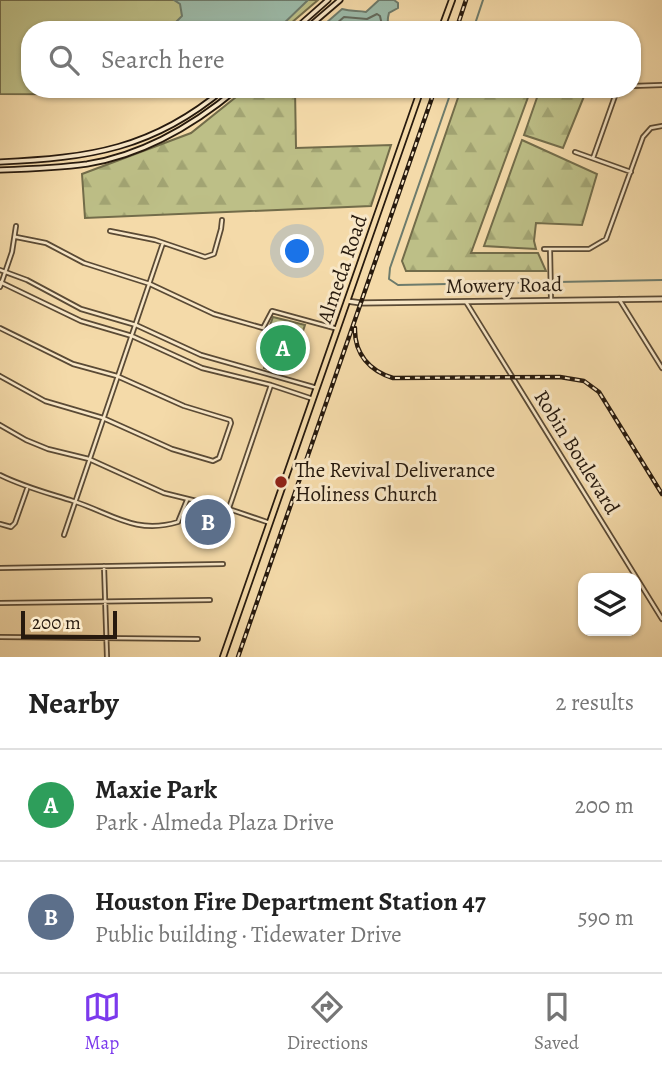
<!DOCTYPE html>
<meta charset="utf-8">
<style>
:root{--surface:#fff;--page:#f6f6f6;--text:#222;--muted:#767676;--line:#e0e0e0;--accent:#7c3aed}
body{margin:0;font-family:Alegreya,serif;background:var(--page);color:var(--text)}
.controls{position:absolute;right:21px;bottom:21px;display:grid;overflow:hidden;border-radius:14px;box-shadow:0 2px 5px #0004}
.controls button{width:63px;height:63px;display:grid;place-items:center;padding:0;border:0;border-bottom:2px solid var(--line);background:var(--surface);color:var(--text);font:35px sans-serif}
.scale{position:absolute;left:21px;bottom:18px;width:96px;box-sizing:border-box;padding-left:7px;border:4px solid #271a0e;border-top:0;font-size:19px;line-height:24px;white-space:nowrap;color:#271a0e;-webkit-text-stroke:5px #f8e7c7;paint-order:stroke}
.you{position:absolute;left:298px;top:252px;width:24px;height:24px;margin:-18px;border:5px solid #fff;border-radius:50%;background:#1a73e8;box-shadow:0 0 0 10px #1a73e833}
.badge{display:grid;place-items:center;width:46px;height:46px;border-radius:50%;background:var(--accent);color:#fff;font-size:23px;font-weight:700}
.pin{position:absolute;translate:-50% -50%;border:4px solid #fff;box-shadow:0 2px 7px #0006}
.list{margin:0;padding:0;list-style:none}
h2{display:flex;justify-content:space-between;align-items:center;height:91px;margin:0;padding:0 28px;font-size:30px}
h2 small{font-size:23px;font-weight:400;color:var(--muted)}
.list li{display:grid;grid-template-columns:46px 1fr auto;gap:21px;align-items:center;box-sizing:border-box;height:112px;padding:0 28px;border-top:2px solid var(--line)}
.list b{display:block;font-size:26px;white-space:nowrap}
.list p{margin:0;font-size:23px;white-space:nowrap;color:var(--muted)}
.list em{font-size:23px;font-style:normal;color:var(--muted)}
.icon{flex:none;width:38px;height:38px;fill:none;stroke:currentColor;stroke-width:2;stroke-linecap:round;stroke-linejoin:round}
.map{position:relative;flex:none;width:662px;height:657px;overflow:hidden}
.search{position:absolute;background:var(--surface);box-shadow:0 2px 5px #0004;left:21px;right:21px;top:21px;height:77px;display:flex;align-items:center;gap:18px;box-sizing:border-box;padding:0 24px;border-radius:28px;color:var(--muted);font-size:26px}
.sheet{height:315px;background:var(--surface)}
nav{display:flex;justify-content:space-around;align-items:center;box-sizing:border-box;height:98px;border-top:2px solid var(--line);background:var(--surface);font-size:19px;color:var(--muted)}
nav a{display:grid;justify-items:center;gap:4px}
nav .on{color:var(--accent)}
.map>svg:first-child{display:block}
</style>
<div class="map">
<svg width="662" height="657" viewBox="0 0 662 657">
<defs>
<pattern id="forest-firs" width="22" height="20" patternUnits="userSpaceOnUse" patternTransform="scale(1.75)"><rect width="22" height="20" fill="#bdbf87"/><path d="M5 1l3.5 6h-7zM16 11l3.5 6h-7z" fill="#a2a473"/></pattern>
</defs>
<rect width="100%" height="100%" fill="#f4daa9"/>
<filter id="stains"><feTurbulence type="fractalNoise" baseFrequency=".00286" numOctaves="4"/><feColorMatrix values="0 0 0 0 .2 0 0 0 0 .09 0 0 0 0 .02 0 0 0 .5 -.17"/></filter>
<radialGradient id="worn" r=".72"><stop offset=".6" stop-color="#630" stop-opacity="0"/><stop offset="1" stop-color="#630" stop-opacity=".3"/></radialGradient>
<path fill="#bdbf87" stroke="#726c4a" stroke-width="2" d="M 0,0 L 318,0 L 283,30 L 30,30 L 30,89 L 212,89 L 205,95 L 0,94 Z
M 273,317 L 305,325 L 295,355 L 289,353 L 282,373 L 264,368 L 271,344 L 264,342 Z"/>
<path fill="url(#forest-firs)" stroke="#726c4a" stroke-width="2" d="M 246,89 L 295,89 L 296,148 L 391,145 L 371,206 L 85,218 L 82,174 L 191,133 Z
M 461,89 L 531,89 L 471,253 L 538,253 L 546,271 L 406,271 L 402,261 Z
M 540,89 L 587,89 L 563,148 L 524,135 Z
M 522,140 L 597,174 L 582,225 L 536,223 L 534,241 L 536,249 L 484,246 Z"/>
<path fill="#9cbbaa" stroke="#6d7b6c" stroke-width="2" d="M 174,0 L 308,0 L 277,30 L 168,30 L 182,16 L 180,4 Z
M 379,0 L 394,0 L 398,3 L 398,8 L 389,13 C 387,20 387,25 393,30 L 318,30 L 342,9 C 352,12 358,10 366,12 Z"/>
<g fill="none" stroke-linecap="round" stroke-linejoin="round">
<path stroke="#626a5c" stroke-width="2" d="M 329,30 L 344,17 L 367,19 L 377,14 L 380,16 L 383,30"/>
<path stroke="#6d7b6c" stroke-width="2" d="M 473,30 L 483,0
M 452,89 L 390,268 L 389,279 L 398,285 L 545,282
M 557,282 L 662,280"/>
<g stroke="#5a4a35" stroke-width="6">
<path id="minor" d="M 632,86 L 662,85
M 575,152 L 631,172
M 593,158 L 615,96 L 621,89
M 110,231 L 155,240 L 205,257 L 214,254 L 221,229 L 222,220
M 16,237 L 46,243 L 84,263 L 150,284 L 214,314 L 263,328 L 272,311 L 338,329
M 544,249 L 589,249 L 606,239 L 643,137 L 651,128 L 662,126
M 550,249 L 551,300
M 0,270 L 27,280 L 81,309 L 136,325 L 201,355 L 317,388
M 0,282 L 81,321 L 132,336 L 202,368 L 271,385 L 313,399
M 0,287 L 12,252 L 16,226
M 619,299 L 662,368
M 466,302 L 662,619
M 0,328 L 73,364 L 117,376 L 184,406 L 230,420 L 231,423 L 219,458 L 213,461 L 172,449 L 103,418 L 45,401 L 0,376
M 0,425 L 26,440 L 48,449 L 89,459 L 164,493 L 229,509 L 270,523
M 0,475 C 24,487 48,493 73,501 C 111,513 135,535 178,522 L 187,500
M 229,508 L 271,385
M 0,524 L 11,527 L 15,523 L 27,489
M 64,535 L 163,243
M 104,566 L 107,657
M 0,568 L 223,564
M 0,603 L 210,600
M 0,637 L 198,639"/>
</g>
<g stroke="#5a4a35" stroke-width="7">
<path id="tertiary" d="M 347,301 L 361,303 L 662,299"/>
</g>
<g stroke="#271a0e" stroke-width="7">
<path id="secondary" d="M 294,30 L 328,0
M 305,30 L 340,0
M 0,162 C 89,158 153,149 224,89
M 0,170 C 29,169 58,168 87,164 C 143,155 194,125 237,89"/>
</g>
<g stroke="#271a0e" stroke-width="8">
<path id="primary" d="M 441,30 L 452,0
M 223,657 L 421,89"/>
</g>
<use href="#minor" stroke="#f8e7c7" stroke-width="2.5"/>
<use href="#tertiary" stroke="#f8e7c7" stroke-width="3.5"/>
<use href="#secondary" stroke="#f8e7c7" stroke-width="3.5"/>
<use href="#primary" stroke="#f4daa9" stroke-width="4.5"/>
<g stroke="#271a0e" stroke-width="4.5">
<path id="rail" d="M 456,30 L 466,0
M 355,328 C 354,354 370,371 393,378 L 560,377 L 584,381 L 599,392 L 662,494
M 238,657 L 435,89"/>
</g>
<use href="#rail" stroke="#f8e7c7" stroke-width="2" stroke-dasharray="5" stroke-linecap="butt"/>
</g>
<circle fill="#8f2418" stroke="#f8e7c7" stroke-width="2.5" cx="281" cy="482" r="7"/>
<g text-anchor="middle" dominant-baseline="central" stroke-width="6" stroke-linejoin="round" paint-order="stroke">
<g font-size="21" fill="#271a0e" stroke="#f8e7c7">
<text transform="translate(342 269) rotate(-71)">Almeda Road</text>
<text transform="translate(504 285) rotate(-1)">Mowery Road</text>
<text transform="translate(577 452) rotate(58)">Robin Boulevard</text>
</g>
<g font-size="21" fill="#271a0e" stroke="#f8e7c7" text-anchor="start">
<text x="295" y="470">The Revival Deliverance<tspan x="295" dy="24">Holiness Church</tspan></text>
</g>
</g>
<rect width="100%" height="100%" filter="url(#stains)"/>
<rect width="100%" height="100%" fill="url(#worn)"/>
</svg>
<div class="controls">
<button><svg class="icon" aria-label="layers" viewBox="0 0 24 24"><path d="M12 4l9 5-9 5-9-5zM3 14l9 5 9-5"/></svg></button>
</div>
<div class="scale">200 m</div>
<div class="you"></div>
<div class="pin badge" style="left:283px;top:348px;background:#2e9e5b">A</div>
<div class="pin badge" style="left:208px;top:522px;background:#5c6f8a">B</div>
<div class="search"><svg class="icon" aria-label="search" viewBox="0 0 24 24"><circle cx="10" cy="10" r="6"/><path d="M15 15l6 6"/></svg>Search here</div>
</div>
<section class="sheet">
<h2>Nearby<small>2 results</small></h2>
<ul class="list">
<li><span class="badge" style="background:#2e9e5b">A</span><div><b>Maxie Park</b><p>Park · Almeda Plaza Drive</p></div><em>200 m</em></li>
<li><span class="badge" style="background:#5c6f8a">B</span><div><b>Houston Fire Department Station 47</b><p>Public building · Tidewater Drive</p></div><em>590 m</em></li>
</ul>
</section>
<nav>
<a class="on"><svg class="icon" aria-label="map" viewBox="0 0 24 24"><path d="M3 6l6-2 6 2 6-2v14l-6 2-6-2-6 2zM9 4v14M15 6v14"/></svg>Map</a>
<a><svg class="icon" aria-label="directions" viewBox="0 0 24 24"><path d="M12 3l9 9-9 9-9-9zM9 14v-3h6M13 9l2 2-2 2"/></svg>Directions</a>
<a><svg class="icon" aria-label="saved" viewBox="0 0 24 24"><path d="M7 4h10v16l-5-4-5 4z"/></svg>Saved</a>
</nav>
